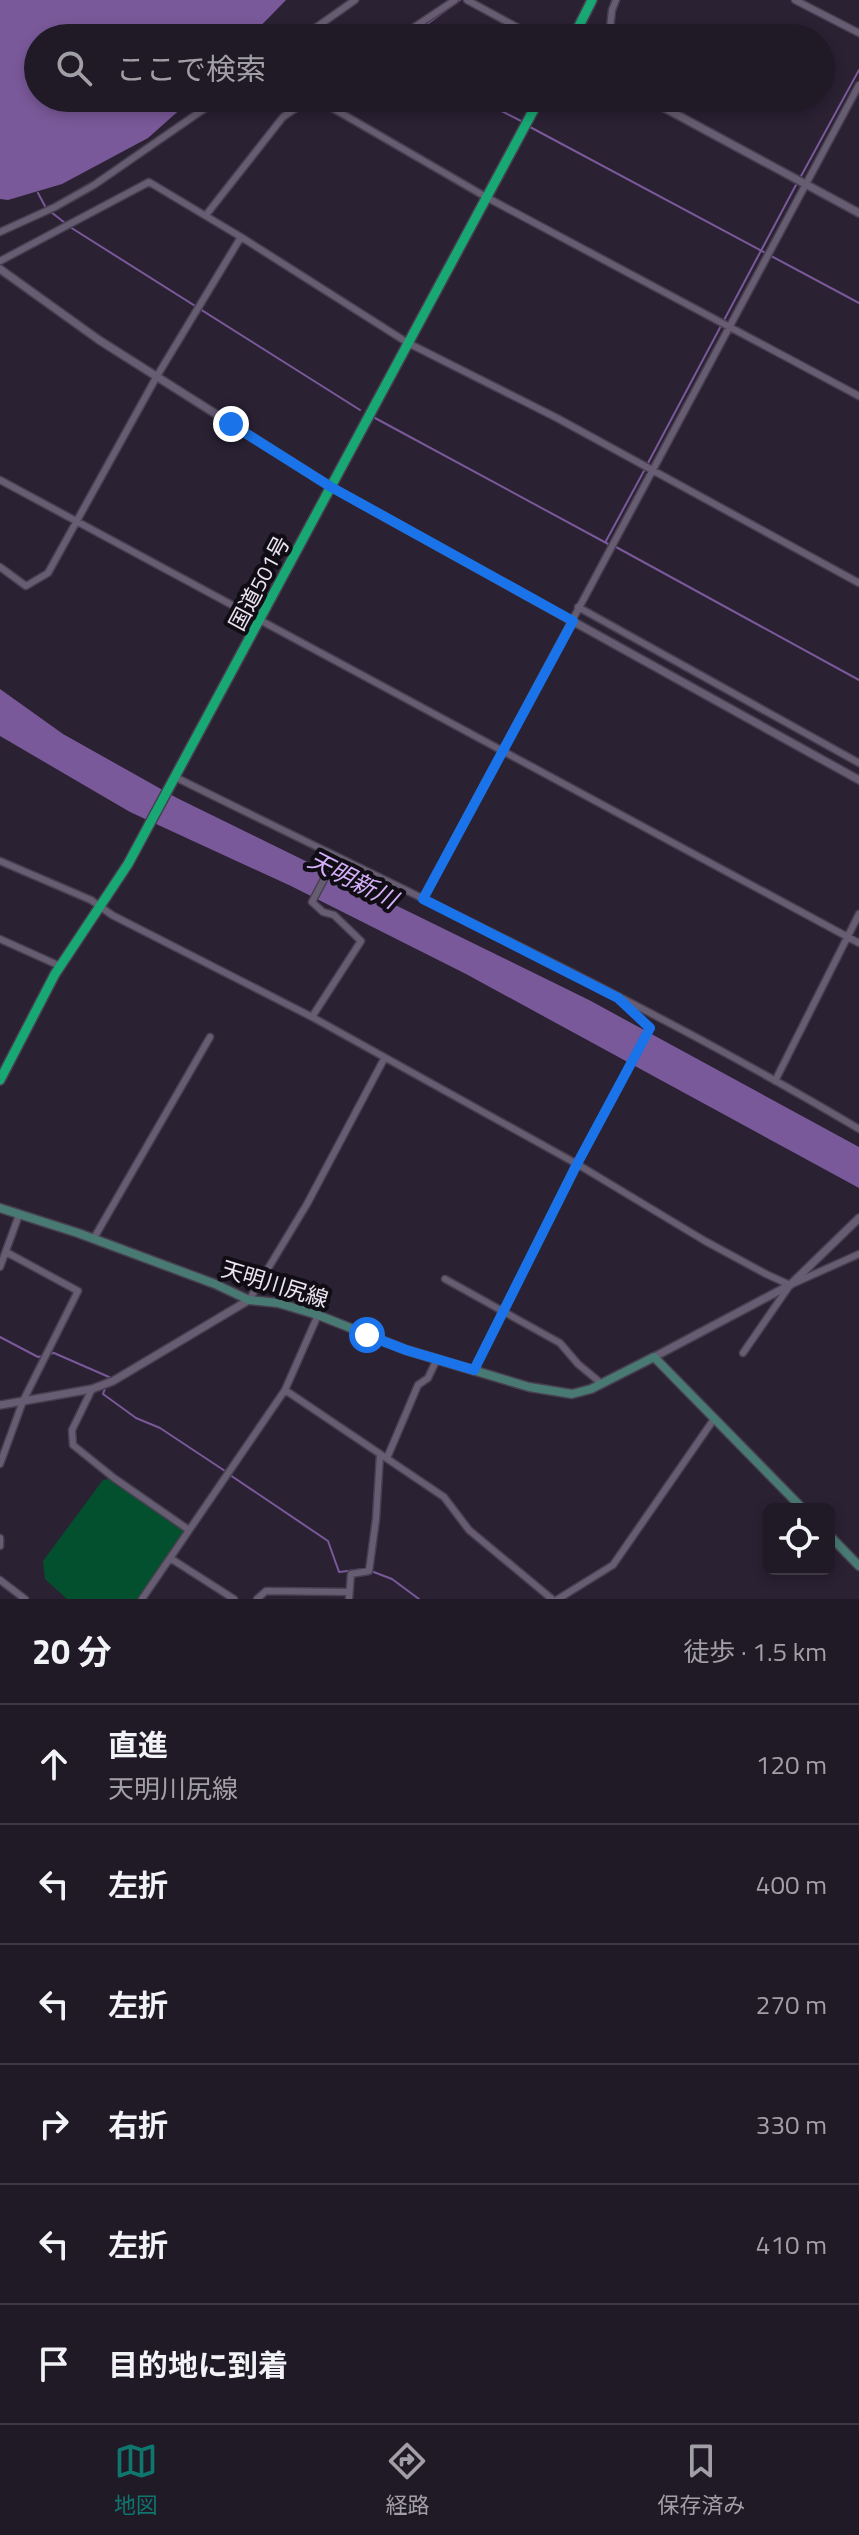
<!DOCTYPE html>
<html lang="ja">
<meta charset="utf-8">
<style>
:root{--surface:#201926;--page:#28222e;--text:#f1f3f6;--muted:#a2a0a7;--line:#3d3843;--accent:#0f766e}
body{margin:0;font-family:"Titillium Web","Noto Sans JP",sans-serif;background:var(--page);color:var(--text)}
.controls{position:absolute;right:24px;bottom:24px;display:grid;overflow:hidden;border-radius:12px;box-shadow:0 4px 12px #0003}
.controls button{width:72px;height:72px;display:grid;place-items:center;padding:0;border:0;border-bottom:2px solid var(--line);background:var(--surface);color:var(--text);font:40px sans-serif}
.stop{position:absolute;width:24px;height:24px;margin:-18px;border:6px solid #1a73e8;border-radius:50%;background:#fff}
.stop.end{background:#1a73e8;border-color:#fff;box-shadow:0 2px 8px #0008}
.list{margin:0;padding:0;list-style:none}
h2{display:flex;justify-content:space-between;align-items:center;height:104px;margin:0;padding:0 32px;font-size:34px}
h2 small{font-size:26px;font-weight:400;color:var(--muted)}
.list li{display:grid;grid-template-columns:52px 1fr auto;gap:24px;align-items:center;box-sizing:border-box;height:120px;padding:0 32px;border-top:2px solid var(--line)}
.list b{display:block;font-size:30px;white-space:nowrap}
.list p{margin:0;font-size:26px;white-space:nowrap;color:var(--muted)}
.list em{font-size:26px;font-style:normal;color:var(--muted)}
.icon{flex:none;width:44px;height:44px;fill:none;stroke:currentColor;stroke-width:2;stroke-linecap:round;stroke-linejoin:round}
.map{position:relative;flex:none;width:859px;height:1599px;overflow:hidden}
.search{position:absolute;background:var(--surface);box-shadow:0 4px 12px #0003;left:24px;right:24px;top:24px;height:88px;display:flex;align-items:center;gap:20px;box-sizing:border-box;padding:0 28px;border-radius:44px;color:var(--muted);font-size:30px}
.sheet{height:824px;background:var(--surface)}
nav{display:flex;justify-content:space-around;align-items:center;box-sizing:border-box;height:112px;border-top:2px solid var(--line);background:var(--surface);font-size:22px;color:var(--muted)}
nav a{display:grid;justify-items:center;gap:4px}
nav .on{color:var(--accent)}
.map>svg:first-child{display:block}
</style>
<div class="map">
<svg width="859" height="1599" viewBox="0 0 859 1599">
<rect width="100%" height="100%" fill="#2a2133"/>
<path fill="#03502f" d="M 108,1479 L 186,1530 L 139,1599 L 67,1599 L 45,1579 L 43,1561 L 103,1480 Z"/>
<path fill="#7a599a" d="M 0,0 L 286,0 L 249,38 L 38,38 L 38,98 L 193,98 L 148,138 L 62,184 L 8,200 L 0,199 Z
M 0,689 L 63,734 L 177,798 L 589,1000 L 859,1147 L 859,1188 L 466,974 L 291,886 L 130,812 L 0,736 Z"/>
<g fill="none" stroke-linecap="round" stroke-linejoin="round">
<path stroke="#7a599a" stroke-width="2" d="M 408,38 L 460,0
M 476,98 L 521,121
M 530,127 L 859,303
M 800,178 L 859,70
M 38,193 L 46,208
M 51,212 L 65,223
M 70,227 L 360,410
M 375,418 L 610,545
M 648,463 L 797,183
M 606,541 L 645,469
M 616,547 L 859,680
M 0,1337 L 38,1357 L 42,1356
M 48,1354 L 54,1353 L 109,1377 L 108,1380
M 106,1386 L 103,1394 L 136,1418 L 160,1428 L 225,1471
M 230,1475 L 328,1541 L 339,1572 L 365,1569
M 371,1571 L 392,1579 L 419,1599"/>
<g stroke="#473f4f" stroke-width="9">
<path id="minor" d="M 467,0 L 537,38
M 795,0 L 859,33
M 301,38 L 355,0
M 398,38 L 455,0
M 609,38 L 612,10 L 616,0
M 315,98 L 486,197 L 859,396
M 206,215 L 283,117 L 311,98
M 0,232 L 55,207 L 94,185 L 220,98
M 0,261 L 149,182 L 241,237 L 408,343 L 557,418 L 859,583
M 0,480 L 859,943
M 0,567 L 26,586 L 48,573 L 157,376 L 241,237
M 578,607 L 859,763
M 175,777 C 404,891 639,998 859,1129
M 0,861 L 91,900 L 112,915 L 312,1017 L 577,1164 L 705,1241 L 766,1274 L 790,1285
M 423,899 L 859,85
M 0,939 L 60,966
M 312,1017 L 361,941 L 334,915 L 323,912 L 312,902 L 331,866 L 359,877 L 369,874
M 775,1081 L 859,914
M 94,1238 L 210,1037
M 0,1267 L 19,1215
M 445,1279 L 560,1343 L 578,1364 L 602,1384
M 249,1300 L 307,1204 L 384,1059
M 743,1353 L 790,1285 L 859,1254
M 474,1370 L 577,1164 L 650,1028 L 623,1003
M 92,1389 L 72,1430 L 73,1445 L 114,1478 L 189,1530
M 285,1390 L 444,1497 L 469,1530 L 552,1599
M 387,1458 L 418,1385 L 428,1378 L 437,1359
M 0,1464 L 23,1401 L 78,1291 L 6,1252
M 0,1538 L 0,1546
M 170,1558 L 234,1599
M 0,1580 L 25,1599
M 142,1599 L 285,1390 L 318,1315
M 257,1599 L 266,1591 L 349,1592
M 349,1599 L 351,1574 L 369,1571 L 376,1519 L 380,1455
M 558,1599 L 613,1565 L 714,1419"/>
</g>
<g stroke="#473f4f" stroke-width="10">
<path id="tertiary" d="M 646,98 L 859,213
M 0,269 L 99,340 L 331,487 L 859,780
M 654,1357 L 790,1285 L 859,1218
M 0,1405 L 92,1389 L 113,1381 L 249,1300"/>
</g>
<g stroke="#473f4f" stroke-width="11">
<path id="secondary" d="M 0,1208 L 78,1233 L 215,1284 L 249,1300 L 278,1303 L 318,1315 L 406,1350 L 529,1387 L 572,1394 L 591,1389 L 654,1357 L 803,1509
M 829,1535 L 859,1566"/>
</g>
<g stroke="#473f4f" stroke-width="12">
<path id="trunk" d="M 573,38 L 592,0
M 0,1080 L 55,974 L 128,864 L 540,98"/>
</g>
<use href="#minor" stroke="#675d72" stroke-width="6"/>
<use href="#tertiary" stroke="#675d72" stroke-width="7"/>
<use href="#secondary" stroke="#497973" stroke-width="8"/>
<use href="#trunk" stroke="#17a874" stroke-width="9"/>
</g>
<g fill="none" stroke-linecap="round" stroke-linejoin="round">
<path stroke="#1a73e8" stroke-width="10" d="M 231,424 L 331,487 L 573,621 L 423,899 L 618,998 L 650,1028 L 577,1164 L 474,1370 L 406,1350 L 367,1335"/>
</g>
<g text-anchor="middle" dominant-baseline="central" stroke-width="8" stroke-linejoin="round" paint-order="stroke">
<g font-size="22" fill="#ebe5f2" stroke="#110d15">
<text transform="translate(259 583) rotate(-62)">国道501号</text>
<text transform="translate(275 1284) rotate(17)">天明川尻線</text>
</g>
<g font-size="24" font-style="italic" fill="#d4b0fa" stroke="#110d15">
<text transform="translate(353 879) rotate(27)">天明新川</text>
</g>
</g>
</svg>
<div class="controls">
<button><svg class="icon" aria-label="locate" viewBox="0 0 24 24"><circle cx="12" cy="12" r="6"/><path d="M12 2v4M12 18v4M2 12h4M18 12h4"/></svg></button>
</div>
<div class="stop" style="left:367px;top:1335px"></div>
<div class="stop end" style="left:231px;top:424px"></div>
<div class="search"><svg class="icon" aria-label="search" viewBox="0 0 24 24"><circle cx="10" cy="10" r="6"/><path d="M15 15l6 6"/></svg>ここで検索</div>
</div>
<section class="sheet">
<h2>20 分<small>徒歩 · 1.5 km</small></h2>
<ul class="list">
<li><svg class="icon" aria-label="ahead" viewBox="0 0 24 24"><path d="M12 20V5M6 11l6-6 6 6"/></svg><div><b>直進</b><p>天明川尻線</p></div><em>120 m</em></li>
<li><svg class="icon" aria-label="left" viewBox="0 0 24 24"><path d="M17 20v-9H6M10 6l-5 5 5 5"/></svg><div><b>左折</b></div><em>400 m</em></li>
<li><svg class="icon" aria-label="left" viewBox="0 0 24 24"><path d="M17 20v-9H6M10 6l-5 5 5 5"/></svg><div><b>左折</b></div><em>270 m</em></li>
<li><svg class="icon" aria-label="right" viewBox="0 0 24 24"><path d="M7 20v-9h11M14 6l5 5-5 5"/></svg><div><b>右折</b></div><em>330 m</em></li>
<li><svg class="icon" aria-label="left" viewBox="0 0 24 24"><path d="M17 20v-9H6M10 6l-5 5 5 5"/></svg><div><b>左折</b></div><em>410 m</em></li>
<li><svg class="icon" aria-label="arrive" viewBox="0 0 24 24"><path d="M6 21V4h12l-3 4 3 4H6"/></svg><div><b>目的地に到着</b></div></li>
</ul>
</section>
<nav>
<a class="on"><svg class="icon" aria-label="map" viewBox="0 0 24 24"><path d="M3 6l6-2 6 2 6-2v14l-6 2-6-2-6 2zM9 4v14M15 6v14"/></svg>地図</a>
<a><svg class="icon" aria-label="directions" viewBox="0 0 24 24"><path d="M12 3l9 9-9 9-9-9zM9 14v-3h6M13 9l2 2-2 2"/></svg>経路</a>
<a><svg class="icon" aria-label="saved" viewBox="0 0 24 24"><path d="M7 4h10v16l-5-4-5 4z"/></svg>保存済み</a>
</nav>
